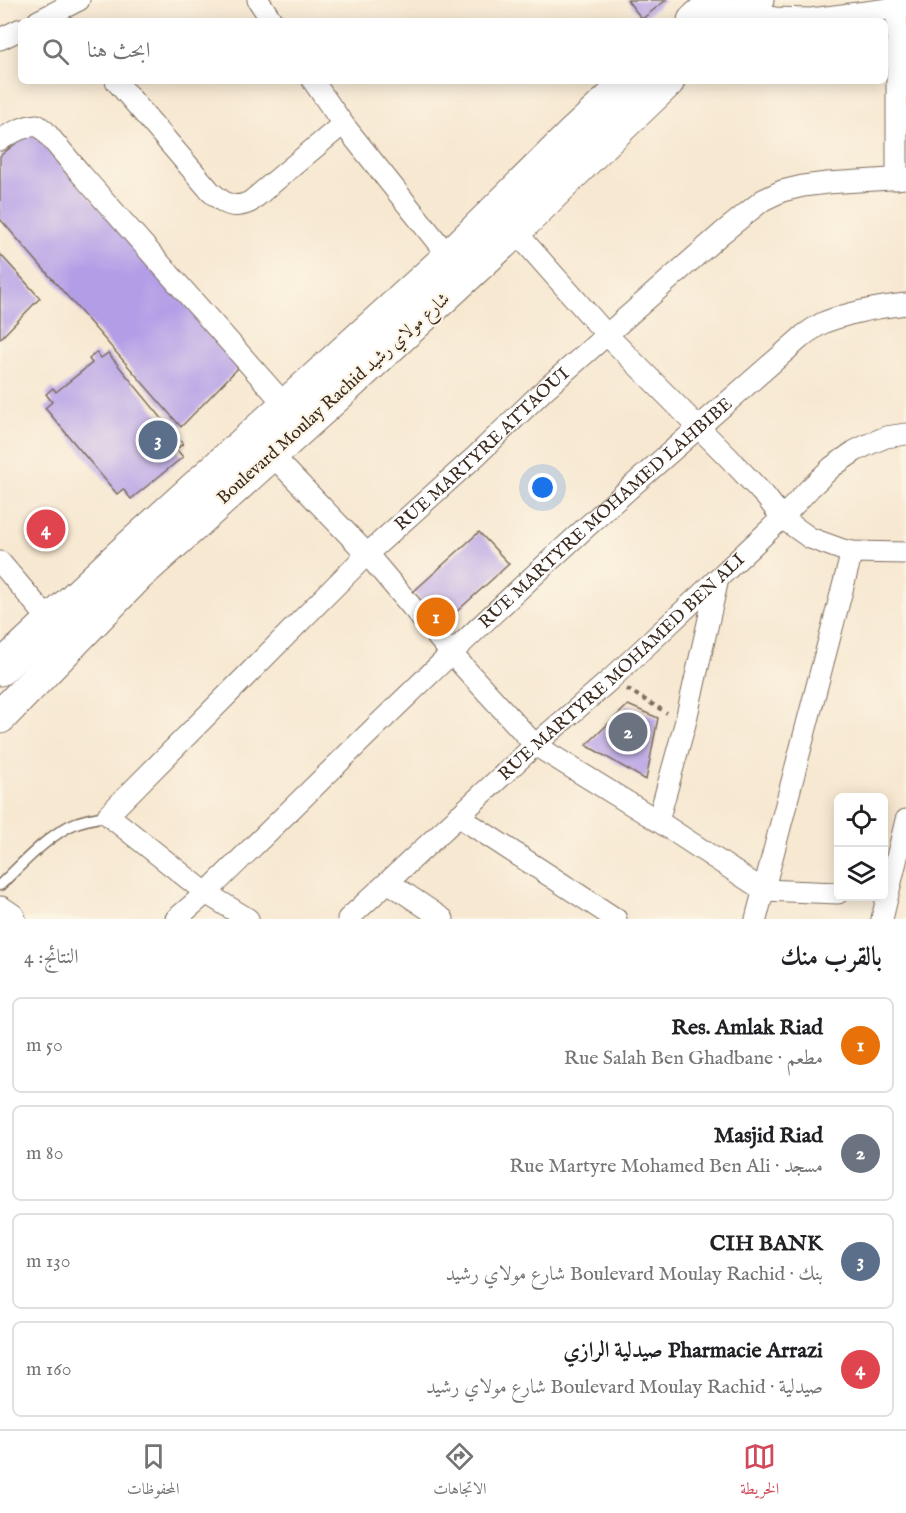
<!DOCTYPE html>
<html lang="ar">
<head>
<meta charset="utf-8">
<style>
  :root { --surface:#fff; --page:#f2f2f2; --text:#202124; --muted:#757577; --line:#e0e0e0; --accent:#d1495b }
  body { margin:0; font-family:"IM FELL English",Amiri,serif; background:var(--page); color:var(--text); direction:rtl }
  .controls { position:absolute; right:18px; bottom:18px; display:grid; overflow:hidden; border-radius:9px; box-shadow:0 3px 15px #0003 }
  .controls button { width:54px; height:54px; display:grid; place-items:center; padding:0; border:0; border-bottom:2px solid var(--line); background:var(--surface); color:var(--text); font:30px sans-serif }
  .you { position:absolute; left:543px; top:488px; width:21px; height:21px; margin:-15px; border:4px solid #fff; border-radius:50%; background:#1a73e8; box-shadow:0 0 0 9px #1a73e833 }
  .badge { display:grid; place-items:center; width:39px; height:39px; border-radius:50%; background:var(--accent); color:#fff; font-size:20px; font-weight:700 }
  .pin { position:absolute; translate:-50% -50%; border:3px solid #fff; box-shadow:0 2px 6px #0006 }
  .list { margin:0; padding:0; list-style:none }
  h2 { display:flex; justify-content:space-between; align-items:center; height:78px; margin:0; padding:0 24px; font-size:26px }
  h2 small { font-size:20px; font-weight:400; color:var(--muted) }
  .list li { display:grid; grid-template-columns:39px 1fr auto; gap:18px; align-items:center; box-sizing:border-box; height:96px; margin:0 12px 12px; padding:0 12px; border:2px solid var(--line); border-radius:9px }
  .list b { display:block; font-size:22px; white-space:nowrap }
  .list p { margin:0; font-size:20px; white-space:nowrap; color:var(--muted) }
  .list em { font-size:20px; font-style:normal; color:var(--muted) }
  .icon { flex:none; width:33px; height:33px; fill:none; stroke:currentColor; stroke-width:2; stroke-linecap:round; stroke-linejoin:round }
  .map { position:relative; flex:none; width:906px; height:919px; overflow:hidden; direction:ltr }
  .search { position:absolute; background:var(--surface); box-shadow:0 3px 15px #0003; left:18px; right:18px; top:18px; height:66px; display:flex; align-items:center; gap:15px; box-sizing:border-box; padding:0 21px; border-radius:9px; color:var(--muted); font-size:22px }
  .sheet { height:510px; background:var(--surface) }
  nav { display:flex; justify-content:space-around; align-items:center; box-sizing:border-box; height:84px; border-top:2px solid var(--line); background:var(--surface); font-size:16px; color:var(--muted) }
  nav a { display:grid; justify-items:center; gap:3px }
  nav .on { color:var(--accent) }
  .map>svg:first-child { display:block }
  .building { fill:#b29de7 }
  .lines { fill:none; stroke-linecap:round; stroke-linejoin:round }
  .service-casing { stroke:#7d6c5d; stroke-width:13 }
  .minor-casing { stroke:#7d6c5d; stroke-width:23 }
  .primary-casing { stroke:#7d6c5d; stroke-width:35 }
  .path { stroke:#7d6c5d; stroke-width:4; stroke-dasharray:4.5 4.5; stroke-linecap:butt }
  .service { stroke:#fff; stroke-width:10 }
  .minor { stroke:#fff; stroke-width:21 }
  .primary { stroke:#fff; stroke-width:33 }
  .labels { text-anchor:middle; stroke-width:4.5; stroke-linejoin:round; paint-order:stroke }
  .street-label { font-size:18px; fill:#3b2a1e; stroke:#fcf5e5 }
</style>
</head>
<body>
<div class="map">
<svg width="906" height="919" viewBox="0 0 906 919">
  <rect width="100%" height="100%" fill="#fcf5e5"/>
  <filter id="ink" filterUnits="userSpaceOnUse"><feTurbulence type="fractalNoise" baseFrequency=".0167" numOctaves="2"/><feDisplacementMap in="SourceGraphic" scale="12" xChannelSelector="R" yChannelSelector="G"/><feConvolveMatrix kernelMatrix="1 2 1 2 8 2 1 2 1" color-interpolation-filters="sRGB"/></filter>
  <filter id="wash" filterUnits="userSpaceOnUse"><feTurbulence type="fractalNoise" baseFrequency=".008" numOctaves="4" result="noise"/><feDisplacementMap in="SourceGraphic" scale="24" xChannelSelector="R" yChannelSelector="G"/><feGaussianBlur stdDeviation="1.35" result="paint"/><feColorMatrix in="noise" values="0 0 0 0 0 0 0 0 0 0 0 0 0 0 0 0 0 1.4 0 .05"/><feComposite in="paint" operator="in"/></filter>
  <g filter="url(#wash)">
    <rect width="100%" height="100%" fill="#f7e8d1"/>
    <g id="blocks">
      <g class="building">
        <polygon points="627,0 666,0 642,19"/>
        <polygon points="31,131 241,365 181,427 0,219 0,156"/>
        <polygon points="0,254 40,298 0,339"/>
        <polygon points="96,352 101,358 108,353 183,444 176,449 183,457 131,499 123,489 117,494 45,408 52,402 46,394 53,388 56,392 92,363 89,359"/>
        <polygon points="479,532 509,564 443,624 413,592"/>
        <polygon points="628,705 658,718 646,780 586,745"/>
      </g>
    </g>
  </g>
  <g filter="url(#ink)">
    <use href="#blocks" fill-opacity="0" stroke="#7d6c5d" stroke-width="1.5"/>
    <g class="lines">
      <g class="service-casing">
        <path id="service" d="M0 885C21 865 49 834 76 823 87 819 97 818 108 815"/>
      </g>
      <g class="minor-casing">
        <g id="minor">
          <polyline points="258,0 272,21"/>
          <polyline points="741,13 775,18 811,19 897,8 906,6"/>
          <polyline points="38,21 79,0"/>
          <polyline points="0,39 21,29"/>
          <path d="M116 81 211 192C225 204 232 210 250 202L343 124"/>
          <polyline points="313,81 343,124 449,257"/>
          <path d="M0 140C12 133 23 126 37 125L44 130 81 174 286 406"/>
          <polyline points="897,179 897,8"/>
          <polyline points="515,231 607,335 728,457 766,497 782,518 810,538 843,550 852,552 906,553"/>
          <polyline points="272,455 367,554 451,653 535,745 658,821 763,890 838,893"/>
          <polyline points="0,562 51,622"/>
          <polyline points="458,816 616,919"/>
          <polyline points="658,821 685,724 718,579"/>
          <polyline points="388,882 443,919"/>
          <path id="s1" d="M176 919 206 893C326 775 446 656 569 543 646 472 726 404 804 335 811 330 818 325 825 322 851 312 879 307 906 304"/>
          <path id="s2" d="M248 919 206 893 108 815 367 554 477 455 543 391 722 233 763 200 782 191 803 186 827 183 906 178"/>
          <path id="s3" d="M348 919 535 745 611 679 782 518 810 488 832 467 855 451 867 445 886 437 906 434"/>
          <polyline points="756,919 852,552"/>
          <polyline points="882,919 906,820"/>
        </g>
      </g>
      <g class="primary-casing">
        <g id="primary">
          <polyline points="694,21 717,0"/>
          <polyline points="733,21 757,0"/>
          <polyline points="0,669 119,557 449,257 575,132 630,81"/>
          <polyline points="0,717 138,575 335,397 515,231 593,153 668,81"/>
          <polyline points="0,913 9,919"/>
        </g>
      </g>
      <polyline class="path" points="627,689 667,713"/>
      <use href="#service" class="service"/>
      <use href="#minor" class="minor"/>
      <use href="#primary" class="primary"/>
    </g>
  </g>
  <g class="labels">
    <g class="street-label">
      <text transform="translate(333 398) rotate(-42)" y="6">Boulevard Moulay Rachid شارع مولاي رشيد</text>
      <text dy="6" stroke="none"><textPath href="#s2" startOffset="698">RUE MARTYRE ATTAOUI</textPath></text>
      <text dy="6" stroke="none"><textPath href="#s1" startOffset="591">RUE MARTYRE MOHAMED LAHBIBE</textPath></text>
      <text dy="6" stroke="none"><textPath href="#s3" startOffset="372">RUE MARTYRE MOHAMED BEN ALI</textPath></text>
    </g>
  </g>
</svg>
<div class="controls">
<button><svg class="icon" aria-label="locate" viewBox="0 0 24 24"><circle cx="12" cy="12" r="6"/><path d="M12 2v4M12 18v4M2 12h4M18 12h4"/></svg></button>
<button><svg class="icon" aria-label="layers" viewBox="0 0 24 24"><path d="M12 4l9 5-9 5-9-5zM3 14l9 5 9-5"/></svg></button>
</div>
<div class="you"></div>
<div class="pin badge" style="left:436px;top:617px;background:#e8710a">1</div>
<div class="pin badge" style="left:628px;top:732px;background:#6b7280">2</div>
<div class="pin badge" style="left:158px;top:440px;background:#5c6f8a">3</div>
<div class="pin badge" style="left:46px;top:529px;background:#e0444e">4</div>
<div class="search"><svg class="icon" aria-label="search" viewBox="0 0 24 24"><circle cx="10" cy="10" r="6"/><path d="M15 15l6 6"/></svg>ابحث هنا</div>
</div>
<section class="sheet">
<h2>بالقرب منك<small>النتائج: 4</small></h2>
<ul class="list">
<li><span class="badge" style="background:#e8710a">1</span><div><b>Res. Amlak Riad</b><p>مطعم · Rue Salah Ben Ghadbane</p></div><em>50 m</em></li>
<li><span class="badge" style="background:#6b7280">2</span><div><b>Masjid Riad</b><p>مسجد · Rue Martyre Mohamed Ben Ali</p></div><em>80 m</em></li>
<li><span class="badge" style="background:#5c6f8a">3</span><div><b>CIH BANK</b><p>بنك · Boulevard Moulay Rachid شارع مولاي رشيد</p></div><em>130 m</em></li>
<li><span class="badge" style="background:#e0444e">4</span><div><b>Pharmacie Arrazi صيدلية الرازي</b><p>صيدلية · Boulevard Moulay Rachid شارع مولاي رشيد</p></div><em>160 m</em></li>
</ul>
</section>
<nav>
<a class="on"><svg class="icon" aria-label="map" viewBox="0 0 24 24"><path d="M3 6l6-2 6 2 6-2v14l-6 2-6-2-6 2zM9 4v14M15 6v14"/></svg>الخريطة</a>
<a><svg class="icon" aria-label="directions" viewBox="0 0 24 24"><path d="M12 3l9 9-9 9-9-9zM9 14v-3h6M13 9l2 2-2 2"/></svg>الاتجاهات</a>
<a><svg class="icon" aria-label="saved" viewBox="0 0 24 24"><path d="M7 4h10v16l-5-4-5 4z"/></svg>المحفوظات</a>
</nav>
</body>
</html>
